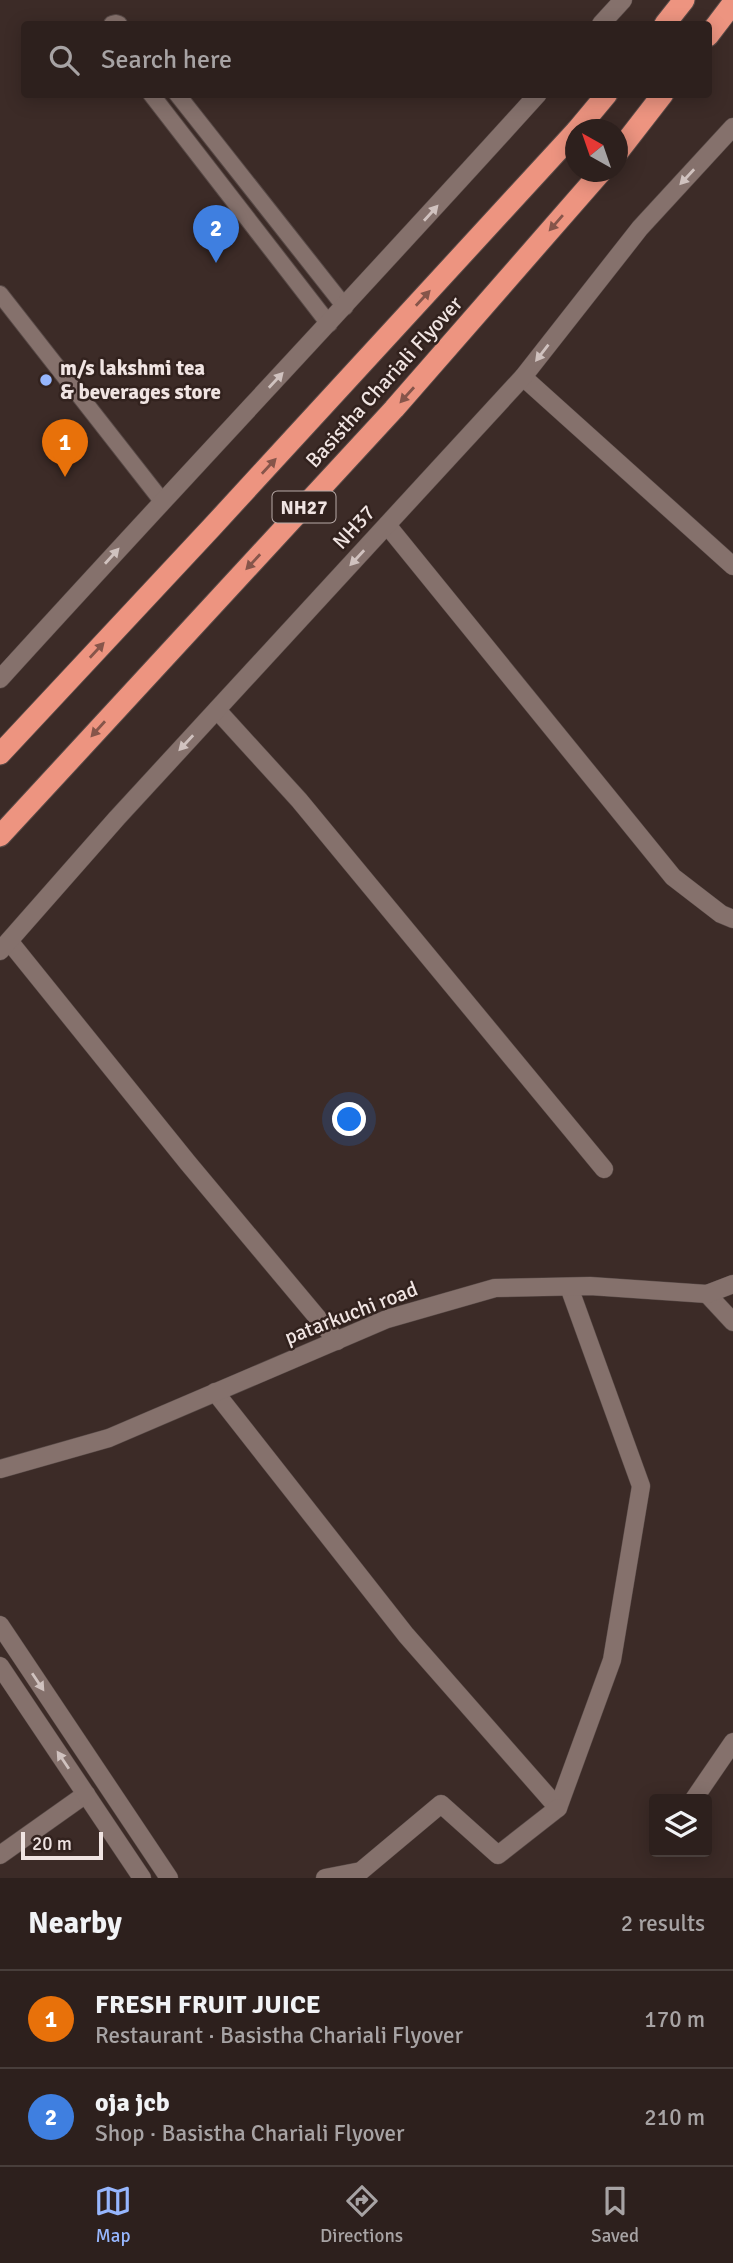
<!DOCTYPE html>
<html lang="en">
<head>
<meta charset="utf-8">
<style>
  :root { --surface:#2d201d; --page:#352826; --text:#f1f3f6; --muted:#a7a3a4; --line:#483e3b; --accent:#96b6fd }
  body { margin:0; font-family:Signika,sans-serif; background:var(--page); color:var(--text) }
  .controls { position:absolute; right:21px; bottom:21px; display:grid; overflow:hidden; border-radius:7px; box-shadow:0 4px 18px #0003 }
  .controls button { width:63px; height:63px; display:grid; place-items:center; padding:0; border:0; border-bottom:2px solid var(--line); background:var(--surface); color:var(--text); font:35px sans-serif }
  .compass { position:absolute; left:565px; top:119px; width:63px; height:63px; border-radius:50%; background:var(--surface); box-shadow:0 4px 18px #0003; rotate:320deg }
  .scale { position:absolute; left:21px; bottom:18px; width:82px; box-sizing:border-box; padding-left:7px; border:4px solid #f0e4e2; border-top:0; font-size:19px; line-height:24px; white-space:nowrap; color:#f0e4e2; -webkit-text-stroke:5px #32221e; paint-order:stroke }
  .you { position:absolute; left:350px; top:1120px; width:24px; height:24px; margin:-18px; border:5px solid #fff; border-radius:50%; background:#1a73e8; box-shadow:0 0 0 10px #1a73e833 }
  .badge { display:grid; place-items:center; width:46px; height:46px; border-radius:50%; background:var(--accent); color:#fff; font-size:23px; font-weight:700 }
  .pin { position:absolute; translate:-50% -58px; filter:drop-shadow(0 2px 4px #0008) }
  .pin::after { content:''; position:absolute; top:37px; width:24px; height:21px; background:inherit; clip-path:polygon(0 0,100% 0,50% 100%) }
  .list { margin:0; padding:0; list-style:none }
  h2 { display:flex; justify-content:space-between; align-items:center; height:91px; margin:0; padding:0 28px; font-size:30px }
  h2 small { font-size:23px; font-weight:400; color:var(--muted) }
  .list li { display:grid; grid-template-columns:46px 1fr auto; gap:21px; align-items:center; box-sizing:border-box; height:98px; padding:0 28px; border-top:2px solid var(--line) }
  .list b { display:block; font-size:26px; white-space:nowrap }
  .list p { margin:0; font-size:23px; white-space:nowrap; color:var(--muted) }
  .list em { font-size:23px; font-style:normal; color:var(--muted) }
  .icon { flex:none; width:38px; height:38px; fill:none; stroke:currentColor; stroke-width:2; stroke-linecap:round; stroke-linejoin:round }
  .map { position:relative; flex:none; width:733px; height:1878px; overflow:hidden }
  .search { position:absolute; background:var(--surface); box-shadow:0 4px 18px #0003; left:21px; right:21px; top:21px; height:77px; display:flex; align-items:center; gap:18px; box-sizing:border-box; padding:0 24px; border-radius:7px; color:var(--muted); font-size:26px }
  .sheet { height:287px; background:var(--surface) }
  nav { display:flex; justify-content:space-around; align-items:center; box-sizing:border-box; height:98px; border-top:2px solid var(--line); background:var(--surface); font-size:19px; color:var(--muted) }
  nav a { display:grid; justify-items:center; gap:4px }
  nav .on { color:var(--accent) }
  .map>svg:first-child { display:block }
  .lines { fill:none; stroke-linecap:round; stroke-linejoin:round }
  .lane-casing { stroke:#584a47; stroke-width:18 }
  .street-casing { stroke:#584a47; stroke-width:19 }
  .secondary-casing { stroke:#584a47; stroke-width:19 }
  .highway-casing { stroke:#584a47; stroke-width:23 }
  .lane { stroke:#85716c; stroke-width:16 }
  .street { stroke:#85716c; stroke-width:18 }
  .secondary { stroke:#85716c; stroke-width:18 }
  .highway { stroke:#ed9480; stroke-width:21 }
  .oneway { fill:#d0c2bf }
  .oneway2 { fill:#86554a }
  .poi-dot { fill:#96b6fd; stroke:#32221e; stroke-width:2.5 }
  .labels { text-anchor:middle; stroke-width:5; stroke-linejoin:round; paint-order:stroke }
  .shield { fill:#32221e; stroke:#b7aaa7; stroke-width:2 }
  .shield-label { font-size:19px; font-weight:bold; fill:#f0e4e2 }
  .poi-label { font-size:21px; font-weight:bold; fill:#f0e4e2; stroke:#32221e; text-anchor:start }
  .street-label { font-size:21px; fill:#f0e4e2; stroke:#32221e }
</style>
</head>
<body>
<div class="map">
<svg width="733" height="1878" viewBox="0 0 733 1878">
  <rect width="100%" height="100%" fill="#3c2b27"/>
  <g class="lines">
    <g class="lane-casing">
      <g id="lane">
        <polyline points="112,24 116,23 119,24"/>
        <polyline points="151,94 329,324"/>
        <polyline points="177,94 345,307"/>
        <polyline points="0,294 162,501"/>
      </g>
    </g>
    <g class="street-casing">
      <g id="street">
        <polyline points="523,377 733,566"/>
        <polyline points="387,525 673,877 721,914 733,919"/>
        <polyline points="217,710 299,800 604,1169"/>
        <polyline points="9,941 188,1163 337,1341"/>
        <polyline points="215,1392 406,1635 558,1808 612,1660 641,1486 569,1287"/>
        <polyline points="694,1799 733,1742"/>
        <polyline points="0,1855 86,1794"/>
        <polyline points="325,1878 361,1871 441,1804 498,1855 558,1808"/>
      </g>
    </g>
    <g class="secondary-casing">
      <g id="secondary">
        <polyline points="601,24 623,0"/>
        <path d="M0 679C178 483 360 291 538 94"/>
        <polyline points="0,951 117,818 523,377 640,228 733,127"/>
        <polyline points="707,1294 733,1322"/>
        <polyline points="0,1469 109,1438 387,1319 495,1288 590,1286 707,1294 733,1284"/>
        <polyline points="0,1625 169,1878"/>
        <polyline points="0,1666 142,1878"/>
      </g>
    </g>
    <g class="highway-casing">
      <g id="highway">
        <polyline points="665,24 684,0"/>
        <polyline points="708,36 733,3"/>
        <polyline points="577,130 607,94"/>
        <polyline points="618,152 663,94"/>
        <polyline points="0,754 212,527 576,131"/>
        <polyline points="0,836 394,409 601,172"/>
      </g>
    </g>
    <use href="#lane" class="lane"/>
    <use href="#street" class="street"/>
    <use href="#secondary" class="secondary"/>
    <use href="#highway" class="highway"/>
  </g>
  <defs><path id="oneway-solid" d="M-6-.8H1V-3.2L6.5 0L1 3.2V.8H-6Z" transform="scale(1.75)"/></defs>
  <g class="oneway">
    <use href="#oneway-solid" transform="translate(687 177) rotate(133)"/>
    <use href="#oneway-solid" transform="translate(431 213) rotate(-48)"/>
    <use href="#oneway-solid" transform="translate(542 353) rotate(128)"/>
    <use href="#oneway-solid" transform="translate(276 380) rotate(-47)"/>
    <use href="#oneway-solid" transform="translate(112 556) rotate(-48)"/>
    <use href="#oneway-solid" transform="translate(357 558) rotate(133)"/>
    <use href="#oneway-solid" transform="translate(186 743) rotate(133)"/>
    <use href="#oneway-solid" transform="translate(38 1682) rotate(56)"/>
    <use href="#oneway-solid" transform="translate(63 1760) rotate(-124)"/>
  </g>
  <g class="oneway2">
    <use href="#oneway-solid" transform="translate(556 223) rotate(131)"/>
    <use href="#oneway-solid" transform="translate(423 298) rotate(-47)"/>
    <use href="#oneway-solid" transform="translate(407 395) rotate(132)"/>
    <use href="#oneway-solid" transform="translate(269 466) rotate(-47)"/>
    <use href="#oneway-solid" transform="translate(253 562) rotate(133)"/>
    <use href="#oneway-solid" transform="translate(97 650) rotate(-47)"/>
    <use href="#oneway-solid" transform="translate(98 729) rotate(132)"/>
  </g>
  <circle class="poi-dot" cx="46" cy="380" r="7"/>
  <g class="labels">
    <rect class="shield" x="272.5" y="491.5" width="63" height="31" rx="5"/>
    <g class="shield-label">
      <text x="304" y="514">NH27</text>
    </g>
    <g class="poi-label">
      <text x="60" y="375">m/s lakshmi tea<tspan x="60" dy="24">&amp; beverages store</tspan></text>
    </g>
    <g class="street-label">
      <text transform="translate(384 382) rotate(-48)" y="7">Basistha Chariali Flyover</text>
      <text transform="translate(354 527) rotate(-47)" y="7">NH37</text>
      <text transform="translate(351 1313) rotate(-21)" y="7">patarkuchi road</text>
    </g>
  </g>
</svg>
<div class="controls">
<button><svg class="icon" aria-label="layers" viewBox="0 0 24 24"><path d="M12 4l9 5-9 5-9-5zM3 14l9 5 9-5"/></svg></button>
</div>
<svg class="compass" viewBox="-18 -18 36 36"><path d="M0-13l5 13h-10z" fill="#e53935"/><path d="M0 13l5-13h-10z" fill="#a7a3a4"/></svg>
<div class="scale">20 m</div>
<div class="you"></div>
<div class="pin badge" style="left:65px;top:477px;background:#e8710a">1</div>
<div class="pin badge" style="left:216px;top:263px;background:#3f7fe0">2</div>
<div class="search"><svg class="icon" aria-label="search" viewBox="0 0 24 24"><circle cx="10" cy="10" r="6"/><path d="M15 15l6 6"/></svg>Search here</div>
</div>
<section class="sheet">
<h2>Nearby<small>2 results</small></h2>
<ul class="list">
<li><span class="badge" style="background:#e8710a">1</span><div><b>FRESH FRUIT JUICE</b><p>Restaurant · Basistha Chariali Flyover</p></div><em>170 m</em></li>
<li><span class="badge" style="background:#3f7fe0">2</span><div><b>oja jcb</b><p>Shop · Basistha Chariali Flyover</p></div><em>210 m</em></li>
</ul>
</section>
<nav>
<a class="on"><svg class="icon" aria-label="map" viewBox="0 0 24 24"><path d="M3 6l6-2 6 2 6-2v14l-6 2-6-2-6 2zM9 4v14M15 6v14"/></svg>Map</a>
<a><svg class="icon" aria-label="directions" viewBox="0 0 24 24"><path d="M12 3l9 9-9 9-9-9zM9 14v-3h6M13 9l2 2-2 2"/></svg>Directions</a>
<a><svg class="icon" aria-label="saved" viewBox="0 0 24 24"><path d="M7 4h10v16l-5-4-5 4z"/></svg>Saved</a>
</nav>
</body>
</html>
